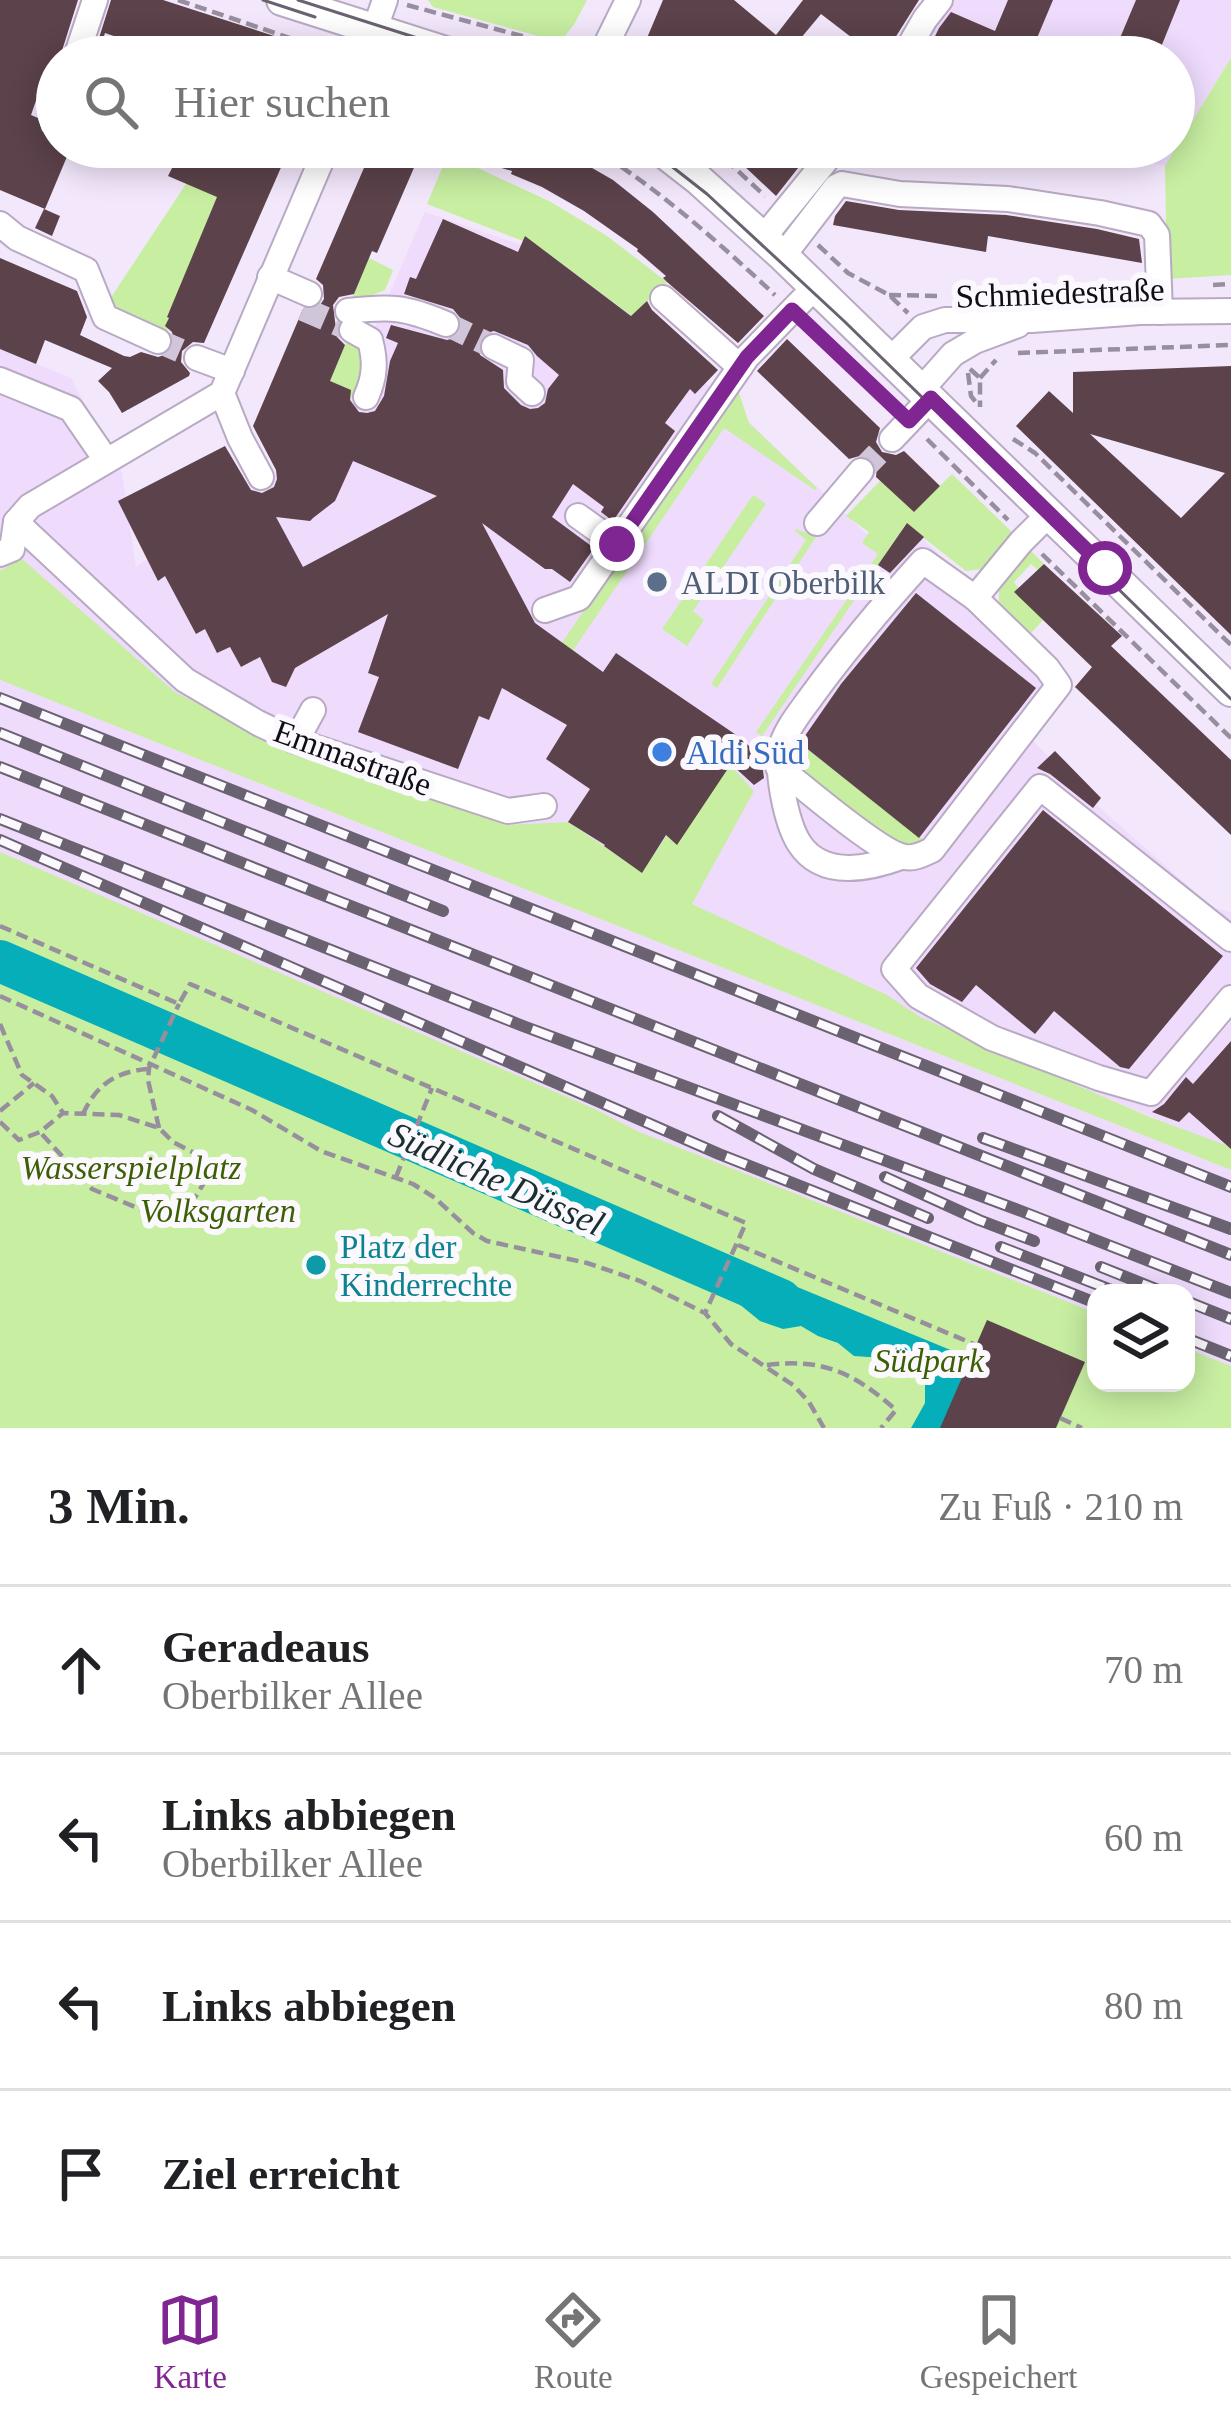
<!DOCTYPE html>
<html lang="de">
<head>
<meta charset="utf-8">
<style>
  :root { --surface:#fff; --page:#f2f2f2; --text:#202124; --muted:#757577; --line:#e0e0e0; --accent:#802693 }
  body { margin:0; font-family:Georgia,serif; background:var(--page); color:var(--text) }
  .controls { position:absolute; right:36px; bottom:36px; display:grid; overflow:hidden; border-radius:24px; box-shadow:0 6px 30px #0003 }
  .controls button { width:108px; height:108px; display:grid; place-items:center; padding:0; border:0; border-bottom:3px solid var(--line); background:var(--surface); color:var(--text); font:60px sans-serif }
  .stop { position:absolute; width:36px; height:36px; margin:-27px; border:9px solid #802693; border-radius:50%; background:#fff }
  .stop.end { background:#802693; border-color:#fff; box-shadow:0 3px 12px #0008 }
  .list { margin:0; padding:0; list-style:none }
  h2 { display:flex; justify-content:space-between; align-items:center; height:156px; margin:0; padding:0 48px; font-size:51px }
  h2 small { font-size:39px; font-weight:400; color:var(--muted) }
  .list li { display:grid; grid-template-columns:78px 1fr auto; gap:36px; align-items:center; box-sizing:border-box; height:168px; padding:0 48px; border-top:3px solid var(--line) }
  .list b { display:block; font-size:45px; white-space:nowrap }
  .list p { margin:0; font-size:39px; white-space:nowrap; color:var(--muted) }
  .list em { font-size:39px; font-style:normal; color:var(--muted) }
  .icon { flex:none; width:66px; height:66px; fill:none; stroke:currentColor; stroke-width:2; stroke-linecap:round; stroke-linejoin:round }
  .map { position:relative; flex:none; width:1231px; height:1428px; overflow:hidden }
  .search { position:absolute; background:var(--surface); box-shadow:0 6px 30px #0003; left:36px; right:36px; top:36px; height:132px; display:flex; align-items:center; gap:30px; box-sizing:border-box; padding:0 42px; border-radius:66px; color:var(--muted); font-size:45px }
  .sheet { height:828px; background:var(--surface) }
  nav { display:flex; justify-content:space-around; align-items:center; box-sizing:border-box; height:168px; border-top:3px solid var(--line); background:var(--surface); font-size:33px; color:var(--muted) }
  nav a { display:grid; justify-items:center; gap:6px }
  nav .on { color:var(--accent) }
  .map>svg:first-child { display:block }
  .built { fill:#efdcfd }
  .green { fill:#c7eea1 }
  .water { fill:#05aeb9 }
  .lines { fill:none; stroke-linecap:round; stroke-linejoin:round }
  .river { stroke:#05aeb9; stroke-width:42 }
  .building { fill:#5c424a; fill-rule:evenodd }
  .minor-tunnel { stroke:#d1c6d9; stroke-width:24; stroke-dasharray:24 12; stroke-linecap:butt }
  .minor-casing { stroke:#b8aac3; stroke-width:28 }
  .major-casing { stroke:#b8aac3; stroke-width:34 }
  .path { stroke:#978e9e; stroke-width:4.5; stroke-dasharray:12 6; stroke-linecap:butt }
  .minor { stroke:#fff; stroke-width:24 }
  .major { stroke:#fff; stroke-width:30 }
  .tram { stroke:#6a6270; stroke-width:3 }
  .rail-casing { stroke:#6a6270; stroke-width:12 }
  .rail { stroke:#fbf8fe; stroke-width:8; stroke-dasharray:22; stroke-linecap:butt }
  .route { stroke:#802693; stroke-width:15 }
  .service-dot { fill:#5c6f8a; stroke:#fbf8fe; stroke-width:4.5 }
  .shop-dot { fill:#3f7fe0; stroke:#fbf8fe; stroke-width:4.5 }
  .culture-dot { fill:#0f9aa8; stroke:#fbf8fe; stroke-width:4.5 }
  .labels { text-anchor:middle; stroke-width:12; stroke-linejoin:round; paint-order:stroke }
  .street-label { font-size:33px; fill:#110c15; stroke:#fbf8fe }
  .service-label { font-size:33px; fill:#4e5e75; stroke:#fbf8fe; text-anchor:start }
  .shop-label { font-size:33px; fill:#366cbe; stroke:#fbf8fe; text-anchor:start }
  .park-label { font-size:33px; font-style:italic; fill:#3d5f04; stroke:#fbf8fe }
  .culture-label { font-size:33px; fill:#0d838f; stroke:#fbf8fe; text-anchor:start }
  .water-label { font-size:36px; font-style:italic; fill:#182e30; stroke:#fbf8fe }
</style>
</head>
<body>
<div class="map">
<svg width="1231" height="1428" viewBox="0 0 1231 1428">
  <rect width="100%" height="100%" fill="#f3e7fc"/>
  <g class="built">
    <polygon points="926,0 1231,0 1231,58 1165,166 1078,147 1174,147 1174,57 883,57"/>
    <polygon points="425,212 544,253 726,400 886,553 908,525 1071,679 1031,739 1100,808 1213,908 1231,912 1231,1150 688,923 0,662 0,349 71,378 122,473 136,567 324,443"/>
    <polygon points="0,680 1231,1170 1231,1396 1186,1383 1186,1293 1096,1293 1096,1354 988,1312 0,882"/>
  </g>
  <g class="green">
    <polygon points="428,0 587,0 575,23 560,42 433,7"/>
    <polygon points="1231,58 1231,275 1167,279 1165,166"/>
    <polygon points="448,154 551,202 607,236 667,282 632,316 526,237 523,241 427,204"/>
    <polygon points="192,170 229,186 216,200 208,219 213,222 167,316 172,319 165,335 128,319 108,302 186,184"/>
    <polygon points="369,258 393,270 385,290 349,304"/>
    <polygon points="1143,294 1147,295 1145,302 978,308 977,300"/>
    <polygon points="349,336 369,357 321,464 306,437"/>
    <polygon points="737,387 749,423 817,488 815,490 724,428 572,652 561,644"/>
    <polygon points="952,474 1014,534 983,569 966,571 906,524 762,736 756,732 878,554 862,543 869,532 846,516 880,481 914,511"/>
    <polygon points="753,495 766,504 693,611 704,620 687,646 662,629"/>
    <polygon points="796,529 816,537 717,688 711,684 806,540 795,531"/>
    <polygon points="1028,548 1044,564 1038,570 1031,564 1014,582 1043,620 1031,633 999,604 999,587"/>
    <polygon points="22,559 175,692 290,751 506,825 568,822 642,872 721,755 754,791 692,904 887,995 920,1017 1150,1117 1231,1147 1231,1170 0,680 0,571"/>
    <polygon points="798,742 926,842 921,849 894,846 791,764"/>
    <polygon points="0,852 595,1109 637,1131 1096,1313 1096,1383 1186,1383 1186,1348 1231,1366 1231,1428 0,1428"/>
  </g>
  <polygon class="water" points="734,1261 970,1358 942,1428 911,1428 925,1403 925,1376 918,1369 897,1359 854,1356 838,1343 818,1336 801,1326 783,1329 760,1321 722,1290"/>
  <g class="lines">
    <polyline class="river" points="0,961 781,1300"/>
  </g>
  <g class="building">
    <polygon points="0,0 78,0 60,57 57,57 57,76 46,72 31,115 38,118 42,131 49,135 57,136 57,147 71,147 45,209 0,190"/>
    <polygon points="111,0 163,0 324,52 323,57 190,57 162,47 158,57 140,57 143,46 105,33 97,57 93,57"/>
    <polygon points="663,0 734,0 776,35 803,0 919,0 883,57 877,57 821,14 785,57 639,57"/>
    <polygon points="1008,0 1053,0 1029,57 925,57 939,28 951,12 995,31"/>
    <polygon points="1136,0 1180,0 1157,57 1112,57"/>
    <polygon points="135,147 290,147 204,343 193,342 182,351 181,362 190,373 189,376 122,413 109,392 98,381 112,368 45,340 36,364 0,349 0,258 77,291 87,317 80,335 124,356 130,357 141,352 158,357 168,354 174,341 172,332 165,326 169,318 167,317 217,197 168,176 174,164 134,151"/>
    <path d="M373 147H423L377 253 372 251 354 294 339 297 333 305 337 337 345 345 330 381 351 390 350 400 359 412 367 413 375 411 384 396 390 361 398 343 386 338 391 325 447 340 455 338 461 331 462 320 453 309 404 294 410 277 416 279 443 219 518 252 525 236 631 316 647 301 652 310 718 370 695 394 690 389 665 423 675 431 613 521 601 512 604 507 573 484 552 517 594 548 570 582 552 569H545L482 523 535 623 603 672 616 653 745 741 762 763 764 778 754 785 731 764 677 845 666 835 642 873 604 846 605 845 568 822 590 789 546 759 567 725 502 688 489 720 479 716 458 769 358 732 379 677 368 673 388 614 295 668 286 687 272 682 260 657 241 667 230 647 217 653 205 629 196 634 165 576 158 581 118 501 225 446 251 490 262 493 274 487 277 479 276 470 253 426 303 309 318 308 324 299 323 285 316 279ZM494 331 528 345 537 356 559 375 548 389 545 403 538 408 530 409 521 405 504 388 503 370 480 355 478 347 480 339 486 333ZM353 461 437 496 303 567 276 517 310 521 313 518 335 501Z"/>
    <polygon points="449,147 552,147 566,153 613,180 653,212 764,316 738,343 667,282 663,278 666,276 637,251 638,249 584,211 542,187 511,174 512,171 448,152"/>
    <polygon points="724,147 795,147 806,158 776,196"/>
    <polygon points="846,201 899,210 1006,215 1097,229 1139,239 1142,263 988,236 986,252 833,225 835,216"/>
    <polygon points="44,209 60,216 52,236 35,228"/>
    <polygon points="787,339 880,428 876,442 882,452 896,455 904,451 940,486 914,512 876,477 877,467 872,459 863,455 849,459 757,371"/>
    <path d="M1231 366V635L1016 426 1049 391 1073 413V372ZM1090 434 1225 473 1181 518Z"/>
    <polygon points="907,523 924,537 890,573 878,565"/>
    <polygon points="1044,564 1122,636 1111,646 1231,760 1231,835 1075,687 1092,667 1014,592"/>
    <polygon points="916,593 1036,688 919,838 800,743 841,684"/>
    <polygon points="1055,751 1101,798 1093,808 1050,774 1037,768"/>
    <polygon points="1043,810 1223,956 1129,1069 1120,1067 1054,1011 1035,1034 976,985 962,1002 930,984 916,968"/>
    <polygon points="1231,1041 1231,1149 1189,1112 1179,1122 1152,1112 1164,1104 1186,1077 1193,1084"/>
    <polygon points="987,1320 1085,1362 1056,1428 940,1428"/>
  </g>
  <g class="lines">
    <g class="minor-tunnel">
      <polyline points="303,309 352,330"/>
      <polyline points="446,324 494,347"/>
      <polyline points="158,341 197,358"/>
      <polyline points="861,471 892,439"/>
    </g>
    <g class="minor-casing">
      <g id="minor">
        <polyline points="76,57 95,0"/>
        <polyline points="365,57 385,0"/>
        <polyline points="600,57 628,0"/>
        <polyline points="903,57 925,19 940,0"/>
        <polyline points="54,120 57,113"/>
        <polyline points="0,224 17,238 86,270 105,317 158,341"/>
        <polyline points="763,238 837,147"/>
        <polyline points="783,256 836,187 842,184 900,194 1008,199 1100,213 1149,224 1157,235 1160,312"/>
        <polyline points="270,277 309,294"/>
        <polyline points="663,298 740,367"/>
        <path d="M348 311C392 306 405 307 446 324"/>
        <path d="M352 330 370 340C376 362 375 377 366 397"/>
        <polyline points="494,347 521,360 519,381 532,393"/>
        <polyline points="197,358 232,371"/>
        <polyline points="891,359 923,327 945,320 1032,320 1140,312 1231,311"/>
        <polyline points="0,380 71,409 106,460"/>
        <polyline points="922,389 953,354 975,341 1018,325"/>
        <polyline points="222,393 240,438 261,477"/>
        <polyline points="892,439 931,398"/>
        <polyline points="578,516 617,544"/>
        <polyline points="16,522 185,680 258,723 296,741 508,811 544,806"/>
        <polyline points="817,523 861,471"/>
        <polyline points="0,554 12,549 16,522 30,506 222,393 327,147"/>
        <polyline points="545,610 579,598 747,357 815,287"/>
        <polyline points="296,741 313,710"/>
        <path d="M778 767C802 785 880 854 905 857 915 859 923 854 932 850L1059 685 1047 668 975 598"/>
        <path d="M901 857C868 869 822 879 799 843 786 822 775 768 782 744 787 728 801 711 811 697 846 649 883 605 923 561L975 598 1021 542 1049 514"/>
        <polyline points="1231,939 1040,787 894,969 918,996 992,1038 1099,1078 1151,1093 1231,998"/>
      </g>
    </g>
    <g class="major-casing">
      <g id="major">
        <polyline points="282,0 461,57"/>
        <polyline points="657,147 698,179 783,256 1231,691"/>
      </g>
    </g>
    <g class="path">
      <polyline points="178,0 325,50 333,57"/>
      <polyline points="407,5 581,52"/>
      <path d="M591 147C659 189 717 241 775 295"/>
      <polyline points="712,147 765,196"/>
      <polyline points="818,245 848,273 889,295 908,313"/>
      <polyline points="1213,285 1231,284"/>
      <polyline points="1003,294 1058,292"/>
      <polyline points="889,295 938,296"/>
      <polyline points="810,327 893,406"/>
      <polyline points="1018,353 1231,345"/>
      <polyline points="970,369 980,378 980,407"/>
      <polyline points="968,373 971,396 979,406"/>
      <polyline points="980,378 996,360"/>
      <polyline points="927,439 1008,520"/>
      <polyline points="1013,439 1035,453 1231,645"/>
      <polyline points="1042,554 1231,738"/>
      <polyline points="0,926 179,1004 190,984 746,1223 705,1313"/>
      <polyline points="0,996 252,1110 321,1151 413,1184 435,1198 473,1233 487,1241 587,1263 640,1281 705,1313 731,1344 793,1385 809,1402 824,1428"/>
      <polyline points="0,1024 22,1075 52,1096 63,1113"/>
      <polyline points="0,1111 34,1083"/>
      <path d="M83 1114C96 1085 115 1072 147 1069"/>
      <polyline points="0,1122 19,1140 40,1132 63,1113 119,1115 159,1128 173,1142 204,1158 205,1181 196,1196 172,1215 157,1216 92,1189 40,1132"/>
      <polyline points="159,1128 148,1080 149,1068 179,1004"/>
      <polyline points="396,1177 432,1088"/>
      <polyline points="738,1245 976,1345"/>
      <path d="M767 1365C824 1358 854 1373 896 1410L881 1428"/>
      <polyline points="1060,1418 1082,1428"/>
    </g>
    <use href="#minor" class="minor"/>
    <use href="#major" class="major"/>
    <g class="tram">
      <polyline points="263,0 315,17"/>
      <polyline points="298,0 477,57"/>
      <polyline points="647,147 707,194 844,321 1231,699"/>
    </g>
    <g class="rail-casing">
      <g id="rail">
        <polyline points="0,698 1231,1187"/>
        <polyline points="0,733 443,911"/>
        <polyline points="0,767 1231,1255"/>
        <polyline points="0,819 523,1026 1021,1211 1231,1293"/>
        <polyline points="0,840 719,1154 1096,1303"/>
        <polyline points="718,1116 814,1169 928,1218"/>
        <polyline points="983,1138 1231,1229"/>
        <polyline points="885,1177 979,1220 1034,1241"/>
        <polyline points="1001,1247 1119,1293"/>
        <polyline points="1101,1267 1166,1293"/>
        <polyline points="1186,1301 1231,1319"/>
        <polyline points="1186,1338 1231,1356"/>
      </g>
    </g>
    <use href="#rail" class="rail"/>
  </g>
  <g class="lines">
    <polyline class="route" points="617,544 747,357 792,310 909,421 931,398 1105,568"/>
  </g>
  <circle class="service-dot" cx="657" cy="582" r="12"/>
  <circle class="shop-dot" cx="662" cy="752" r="12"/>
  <circle class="culture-dot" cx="316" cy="1265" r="12"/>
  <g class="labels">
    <g class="street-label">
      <text transform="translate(1060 292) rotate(-2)" y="12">Schmiedestraße</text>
      <text transform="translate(353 757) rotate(20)" y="12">Emmastraße</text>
    </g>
    <g class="service-label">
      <text x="681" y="594">ALDI Oberbilk</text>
    </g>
    <g class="shop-label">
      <text x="686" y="764">Aldi Süd</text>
    </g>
    <g class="park-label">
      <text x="131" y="1179">Wasserspielplatz</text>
      <text x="218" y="1222">Volksgarten</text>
      <text x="929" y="1372">Südpark</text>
    </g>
    <g class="culture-label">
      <text x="340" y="1258">Platz der<tspan x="340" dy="38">Kinderrechte</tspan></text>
    </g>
    <g class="water-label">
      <text transform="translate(497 1178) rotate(24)" y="13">Südliche Düssel</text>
    </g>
  </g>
</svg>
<div class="controls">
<button><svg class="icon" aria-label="layers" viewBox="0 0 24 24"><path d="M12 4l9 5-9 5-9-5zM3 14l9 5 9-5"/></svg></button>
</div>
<div class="stop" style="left:1105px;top:568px"></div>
<div class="stop end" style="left:617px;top:544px"></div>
<div class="search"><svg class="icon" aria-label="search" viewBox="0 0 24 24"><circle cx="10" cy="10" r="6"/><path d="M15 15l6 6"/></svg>Hier suchen</div>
</div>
<section class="sheet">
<h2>3 Min.<small>Zu Fuß · 210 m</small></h2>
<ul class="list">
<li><svg class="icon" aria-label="ahead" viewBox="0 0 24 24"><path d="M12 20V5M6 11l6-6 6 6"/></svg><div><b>Geradeaus</b><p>Oberbilker Allee</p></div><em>70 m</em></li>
<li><svg class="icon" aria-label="left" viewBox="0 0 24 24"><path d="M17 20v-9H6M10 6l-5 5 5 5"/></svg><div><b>Links abbiegen</b><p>Oberbilker Allee</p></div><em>60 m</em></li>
<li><svg class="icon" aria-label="left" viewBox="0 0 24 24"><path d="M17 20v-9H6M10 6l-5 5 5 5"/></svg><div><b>Links abbiegen</b></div><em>80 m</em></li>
<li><svg class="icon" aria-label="arrive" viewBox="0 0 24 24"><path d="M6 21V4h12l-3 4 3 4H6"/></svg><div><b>Ziel erreicht</b></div></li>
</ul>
</section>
<nav>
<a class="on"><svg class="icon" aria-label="map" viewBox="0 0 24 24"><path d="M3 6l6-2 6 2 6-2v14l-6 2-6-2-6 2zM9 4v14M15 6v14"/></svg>Karte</a>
<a><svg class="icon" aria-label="directions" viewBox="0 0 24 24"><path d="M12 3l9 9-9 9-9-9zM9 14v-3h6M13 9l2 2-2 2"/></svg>Route</a>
<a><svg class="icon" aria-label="saved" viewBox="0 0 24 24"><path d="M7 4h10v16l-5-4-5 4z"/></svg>Gespeichert</a>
</nav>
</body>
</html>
